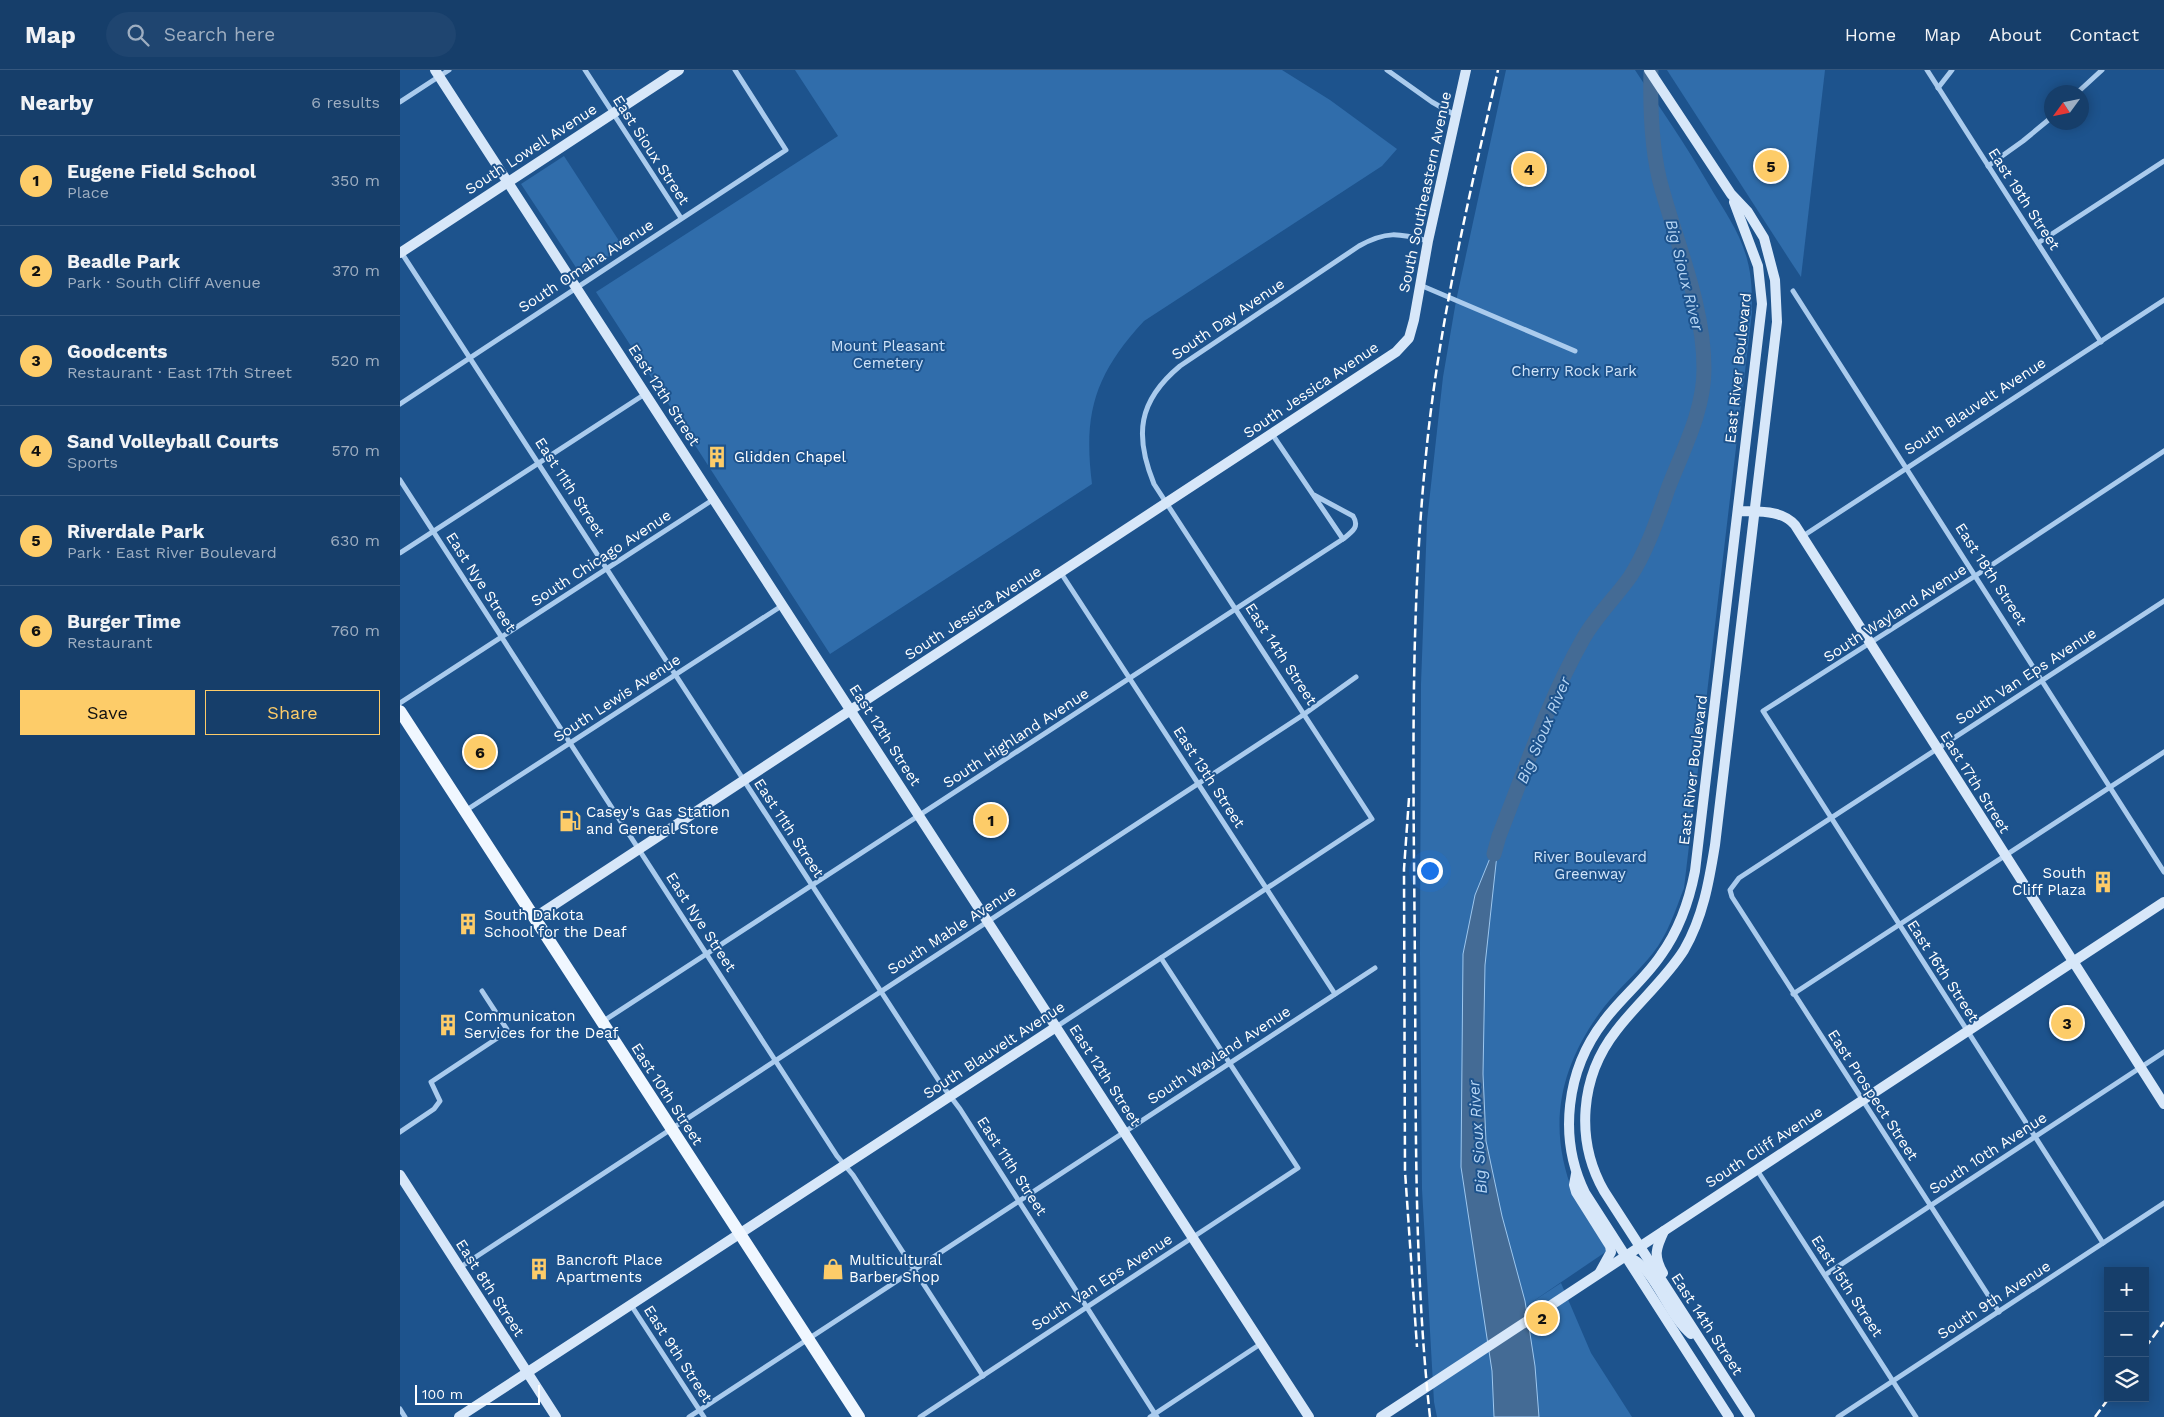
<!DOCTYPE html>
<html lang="en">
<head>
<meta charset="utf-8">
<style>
  :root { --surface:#163e6a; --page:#1f4570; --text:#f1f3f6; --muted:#9eaec1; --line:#35577e; --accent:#fdcc69 }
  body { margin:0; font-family:"Work Sans",sans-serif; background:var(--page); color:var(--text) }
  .controls { position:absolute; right:15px; bottom:15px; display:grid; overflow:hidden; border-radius:0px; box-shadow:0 2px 12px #0003 }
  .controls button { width:45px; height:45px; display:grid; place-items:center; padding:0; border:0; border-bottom:1px solid var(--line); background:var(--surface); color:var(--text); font:25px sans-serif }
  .compass { position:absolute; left:1644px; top:15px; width:45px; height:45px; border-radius:50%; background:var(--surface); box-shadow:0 2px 12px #0003; rotate:237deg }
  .scale { position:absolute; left:15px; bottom:12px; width:125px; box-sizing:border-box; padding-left:5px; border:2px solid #fff; border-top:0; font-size:14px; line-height:18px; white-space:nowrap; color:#fff; -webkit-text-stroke:4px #1d538d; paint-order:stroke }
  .you { position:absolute; left:1029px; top:800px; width:18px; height:18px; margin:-12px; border:4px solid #fff; border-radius:50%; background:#1a73e8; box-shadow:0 0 0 8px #1a73e833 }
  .badge { display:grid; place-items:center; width:32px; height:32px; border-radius:50%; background:var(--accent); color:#111; font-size:16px; font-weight:700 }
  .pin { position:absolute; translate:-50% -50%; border:2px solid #fff; box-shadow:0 1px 5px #0006 }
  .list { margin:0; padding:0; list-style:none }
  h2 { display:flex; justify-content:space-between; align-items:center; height:65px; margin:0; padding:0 20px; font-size:21px }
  h2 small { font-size:16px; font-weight:400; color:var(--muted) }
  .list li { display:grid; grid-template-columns:32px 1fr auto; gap:15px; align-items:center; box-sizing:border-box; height:90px; padding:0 20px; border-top:1px solid var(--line) }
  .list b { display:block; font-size:19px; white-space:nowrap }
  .list p { margin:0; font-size:16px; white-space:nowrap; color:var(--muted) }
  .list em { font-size:16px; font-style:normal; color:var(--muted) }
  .actions { display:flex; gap:10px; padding:15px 20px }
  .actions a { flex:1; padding:11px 0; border:1px solid var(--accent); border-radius:0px; text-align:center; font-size:18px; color:var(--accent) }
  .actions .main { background:var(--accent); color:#111 }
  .icon { flex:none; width:28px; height:28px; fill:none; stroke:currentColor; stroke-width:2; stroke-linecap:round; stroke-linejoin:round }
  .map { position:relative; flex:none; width:1764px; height:1347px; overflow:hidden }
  header { display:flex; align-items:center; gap:30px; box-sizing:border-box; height:70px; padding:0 25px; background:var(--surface); border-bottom:1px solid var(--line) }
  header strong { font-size:24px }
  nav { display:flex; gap:28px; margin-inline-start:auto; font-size:18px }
  .search { width:350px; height:45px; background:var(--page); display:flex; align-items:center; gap:12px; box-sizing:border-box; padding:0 18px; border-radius:28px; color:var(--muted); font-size:19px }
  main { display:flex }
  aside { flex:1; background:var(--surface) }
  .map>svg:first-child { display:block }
  .green { fill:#306dab; fill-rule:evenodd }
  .water { fill:#446b95; stroke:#9dc7ef }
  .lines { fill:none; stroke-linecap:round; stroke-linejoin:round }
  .river { stroke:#446b95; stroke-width:15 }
  .street { stroke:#aacbed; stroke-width:5 }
  .secondary { stroke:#d7e7f9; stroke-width:10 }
  .primary { stroke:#f0f7ff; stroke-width:12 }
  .rail { stroke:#fff; stroke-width:2.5; stroke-dasharray:9 4; stroke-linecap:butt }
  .labels { text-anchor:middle; stroke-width:4; stroke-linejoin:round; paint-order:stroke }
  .street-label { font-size:15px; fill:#fff; stroke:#1d538d }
  .park-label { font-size:15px; fill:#d0e4f9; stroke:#1d538d }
  .poi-label { font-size:15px; fill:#fff; stroke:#1d538d; text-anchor:start }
  .water-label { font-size:16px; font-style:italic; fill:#b6d5f4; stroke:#1d538d }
</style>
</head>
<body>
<header>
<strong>Map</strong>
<div class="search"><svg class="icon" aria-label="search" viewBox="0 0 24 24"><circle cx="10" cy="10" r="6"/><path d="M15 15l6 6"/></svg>Search here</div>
<nav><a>Home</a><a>Map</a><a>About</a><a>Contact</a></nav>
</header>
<main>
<aside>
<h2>Nearby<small>6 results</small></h2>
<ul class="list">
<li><span class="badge">1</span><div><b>Eugene Field School</b><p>Place</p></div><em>350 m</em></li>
<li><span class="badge">2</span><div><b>Beadle Park</b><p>Park · South Cliff Avenue</p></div><em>370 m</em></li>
<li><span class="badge">3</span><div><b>Goodcents</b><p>Restaurant · East 17th Street</p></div><em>520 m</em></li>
<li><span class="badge">4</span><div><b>Sand Volleyball Courts</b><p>Sports</p></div><em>570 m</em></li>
<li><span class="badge">5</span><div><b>Riverdale Park</b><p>Park · East River Boulevard</p></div><em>630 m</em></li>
<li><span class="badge">6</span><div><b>Burger Time</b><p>Restaurant</p></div><em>760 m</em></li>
</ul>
<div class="actions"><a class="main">Save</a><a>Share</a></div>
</aside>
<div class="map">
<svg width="1764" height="1347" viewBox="0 0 1764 1347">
  <rect width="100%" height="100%" fill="#1d538d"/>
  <g class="green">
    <path d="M395 0H882L930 30 997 79 982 96 744 251C695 304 683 343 692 414L430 584 196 222 438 66Z"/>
    <path d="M1106 0H1235C1260 38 1286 75 1309 115 1323 139 1340 162 1347 189 1352 207 1352 224 1352 242L1284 818C1275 841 1268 864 1253 883 1238 902 1219 918 1204 937 1160 995 1146 1056 1174 1125 1182 1145 1198 1162 1207 1181L1126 1236 1161 1213 1191 1283 1232 1347H1037L1034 1332 1022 1119 1020 885 1021 614 1027 451 1043 307 1056 231ZM1299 332 1294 352 1272 409H1271ZM1173 591H1174L1111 737 1144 652Z"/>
    <polygon points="1267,0 1425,0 1401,207 1391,192"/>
    <polygon points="164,86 223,177 181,205 121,114"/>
  </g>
  <polygon class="water" points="1099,766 1085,895 1083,1004 1086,1071 1102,1146 1125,1231 1135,1296 1139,1347 1094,1347 1092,1301 1061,1097 1063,884 1075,825"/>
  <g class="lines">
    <path class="river" d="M1094 784 1099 766C1125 700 1148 631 1183 569 1196 546 1215 528 1230 507 1248 479 1258 447 1269 416 1284 378 1304 340 1304 299 1304 237 1278 177 1262 119 1251 81 1250 39 1251 0"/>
    <g class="street">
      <polyline points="185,0 281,148"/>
      <polyline points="987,0 1032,32 1055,45"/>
      <polyline points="1527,0 1701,272"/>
      <polyline points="1538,18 1552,0"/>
      <polyline points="1678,22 1702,0"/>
      <polyline points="0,32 49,0"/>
      <polyline points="1588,96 1623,71 1652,47"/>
      <polyline points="1638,173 1764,91"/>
      <polyline points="1,182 541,1014 560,1039 757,1347"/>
      <polyline points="1020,215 1175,281"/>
      <polyline points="1393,221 1764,802"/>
      <polyline points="0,334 386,80 335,0"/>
      <path d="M872 364 943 469C952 462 960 457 953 446L914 425"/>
      <polyline points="0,410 437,1086 453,1105 583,1306"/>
      <polyline points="1403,466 1764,230"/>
      <polyline points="0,483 245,324"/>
      <polyline points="661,503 935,924"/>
      <polyline points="0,633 314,429"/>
      <polyline points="65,741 383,535"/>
      <polyline points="1393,924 1764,682"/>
      <polyline points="202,952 943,469"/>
      <path d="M656 957 972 749 754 414C734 365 738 331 780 296L959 176C986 161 998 163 1028 171"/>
      <polyline points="0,1062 34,1039 40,1031 31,1012 108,961 82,921"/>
      <polyline points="1357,1100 1516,1347"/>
      <polyline points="1703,1173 1363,641 1575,506 1764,381"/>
      <polyline points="59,1198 903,645 956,607"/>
      <polyline points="1425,1205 1764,982"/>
      <polyline points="231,1235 304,1347"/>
      <polyline points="1599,1242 1332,827 1330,820 1339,808 1764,531"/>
      <polyline points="0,1339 5,1347"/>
      <polyline points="289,1347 975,898"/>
      <polyline points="520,1347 898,1098 761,888"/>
      <polyline points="750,1347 862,1273"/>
      <polyline points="1438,1347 1764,1133"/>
    </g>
    <g class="secondary">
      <polyline points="35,0 909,1347"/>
      <path d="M1249 0 1331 124 1348 142 1364 168 1375 210 1377 252 1315 775C1309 812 1303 847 1284 880 1265 910 1237 933 1216 961 1180 1007 1175 1070 1204 1121L1350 1347"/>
      <polyline points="0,183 279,0"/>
      <path d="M1338 441C1358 442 1381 439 1395 455L1764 1034"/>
      <polyline points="134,848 996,282 1009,268 1014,250 1028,171 1066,0"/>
      <polyline points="1176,1104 1174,1115 1176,1122 1210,1176 1211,1182 1200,1202"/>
      <polyline points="0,1105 156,1347"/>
      <path d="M1226 1186C1255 1195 1267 1245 1291 1264"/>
      <path d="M1263 1203C1253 1186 1256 1178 1264 1161"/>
      <polyline points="59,1347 656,957"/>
      <polyline points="981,1347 1764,832"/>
      <path d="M1329 1347 1185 1123C1158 1068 1166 1000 1204 951 1221 928 1245 909 1261 885 1279 860 1289 832 1295 801L1362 234 1358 196 1334 132"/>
    </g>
    <polyline class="primary" points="0,641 459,1347"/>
    <g class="rail">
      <polyline points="1009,728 1004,799 1005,1101 1017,1277"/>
      <polyline points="1745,1278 1764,1252"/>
      <path d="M1030 1347C1014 1200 1016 1052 1015 905 1014 735 1009 564 1025 395 1037 261 1068 131 1098 0"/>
      <polyline points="1695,1347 1709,1328"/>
    </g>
  </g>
  <defs>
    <g id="building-bare" transform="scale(1.725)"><path d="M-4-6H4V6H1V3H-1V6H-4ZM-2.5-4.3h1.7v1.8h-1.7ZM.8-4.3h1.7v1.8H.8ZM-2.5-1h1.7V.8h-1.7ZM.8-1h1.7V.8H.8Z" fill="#fdcc69" stroke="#1d538d" stroke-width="2.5" paint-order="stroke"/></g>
    <g id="fuel-bare" transform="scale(1.725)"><path d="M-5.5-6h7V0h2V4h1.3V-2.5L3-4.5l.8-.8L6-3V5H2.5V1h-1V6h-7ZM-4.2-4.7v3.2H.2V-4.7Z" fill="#fdcc69" stroke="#1d538d" stroke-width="2.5" paint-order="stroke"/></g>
    <g id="shop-bare" transform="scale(1.725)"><path d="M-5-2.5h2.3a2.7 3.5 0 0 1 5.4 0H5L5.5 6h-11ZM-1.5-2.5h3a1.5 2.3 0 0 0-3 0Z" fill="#fdcc69" stroke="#1d538d" stroke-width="2.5" paint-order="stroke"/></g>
  </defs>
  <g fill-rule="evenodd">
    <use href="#building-bare" x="317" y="387"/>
    <use href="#fuel-bare" x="170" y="751"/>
    <use href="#building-bare" x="1703" y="812"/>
    <use href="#building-bare" x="68" y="854"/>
    <use href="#building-bare" x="48" y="955"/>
    <use href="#building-bare" x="139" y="1199"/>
    <use href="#shop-bare" x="433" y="1199"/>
  </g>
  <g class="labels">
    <g class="street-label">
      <text transform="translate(131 79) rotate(-33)" y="5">South Lowell Avenue</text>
      <text transform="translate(251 80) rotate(57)" y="5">East Sioux Street</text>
      <text transform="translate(1025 122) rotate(-78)" y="5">South Southeastern Avenue</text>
      <text transform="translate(1624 129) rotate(57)" y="5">East 19th Street</text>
      <text transform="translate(186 196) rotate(-33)" y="5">South Omaha Avenue</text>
      <text transform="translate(828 249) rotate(-34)" y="5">South Day Avenue</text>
      <text transform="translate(1338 298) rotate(-84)" y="5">East River Boulevard</text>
      <text transform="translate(911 320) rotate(-34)" y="5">South Jessica Avenue</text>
      <text transform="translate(264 325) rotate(57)" y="5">East 12th Street</text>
      <text transform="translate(1575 336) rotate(-33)" y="5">South Blauvelt Avenue</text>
      <text transform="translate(170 417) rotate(57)" y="5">East 11th Street</text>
      <text transform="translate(201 488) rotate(-33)" y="5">South Chicago Avenue</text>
      <text transform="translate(1591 504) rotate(57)" y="5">East 18th Street</text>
      <text transform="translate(81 512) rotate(57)" y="5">East Nye Street</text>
      <text transform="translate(573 543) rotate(-33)" y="5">South Jessica Avenue</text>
      <text transform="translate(1495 543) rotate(-33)" y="5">South Wayland Avenue</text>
      <text transform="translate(881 584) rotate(57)" y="5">East 14th Street</text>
      <text transform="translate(1626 606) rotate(-33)" y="5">South Van Eps Avenue</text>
      <text transform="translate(217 628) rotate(-33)" y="5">South Lewis Avenue</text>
      <text transform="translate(485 665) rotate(57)" y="5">East 12th Street</text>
      <text transform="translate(616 668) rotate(-33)" y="5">South Highland Avenue</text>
      <text transform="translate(1293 700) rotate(-83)" y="5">East River Boulevard</text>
      <text transform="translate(809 707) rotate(57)" y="5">East 13th Street</text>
      <text transform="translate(1575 712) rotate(58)" y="5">East 17th Street</text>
      <text transform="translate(389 758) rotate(57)" y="5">East 11th Street</text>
      <text transform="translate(301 852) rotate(57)" y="5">East Nye Street</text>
      <text transform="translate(552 860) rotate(-33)" y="5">South Mable Avenue</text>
      <text transform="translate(1543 901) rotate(57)" y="5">East 16th Street</text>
      <text transform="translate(594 980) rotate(-33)" y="5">South Blauvelt Avenue</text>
      <text transform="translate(819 985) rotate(-33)" y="5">South Wayland Avenue</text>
      <text transform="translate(705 1005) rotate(57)" y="5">East 12th Street</text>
      <text transform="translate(267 1024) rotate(57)" y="5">East 10th Street</text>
      <text transform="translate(1473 1025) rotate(57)" y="5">East Prospect Street</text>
      <text transform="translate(1364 1077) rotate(-33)" y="5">South Cliff Avenue</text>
      <text transform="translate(1588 1083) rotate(-33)" y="5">South 10th Avenue</text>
      <text transform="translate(612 1096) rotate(57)" y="5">East 11th Street</text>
      <text transform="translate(702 1212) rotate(-33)" y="5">South Van Eps Avenue</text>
      <text transform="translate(1447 1216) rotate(57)" y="5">East 15th Street</text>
      <text transform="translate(90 1218) rotate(57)" y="5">East 8th Street</text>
      <text transform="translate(1594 1230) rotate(-33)" y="5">South 9th Avenue</text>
      <text transform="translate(1307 1254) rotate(57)" y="5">East 14th Street</text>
      <text transform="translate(278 1284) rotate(57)" y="5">East 9th Street</text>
    </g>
    <g class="park-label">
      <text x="488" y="281">Mount Pleasant<tspan x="488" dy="17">Cemetery</tspan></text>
      <text x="1174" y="306">Cherry Rock Park</text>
      <text x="1190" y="792">River Boulevard<tspan x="1190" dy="17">Greenway</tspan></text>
    </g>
    <g class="poi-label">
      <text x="334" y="392">Glidden Chapel</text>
      <text x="186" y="747">Casey's Gas Station<tspan x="186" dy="17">and General Store</tspan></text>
      <text x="1686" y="808" text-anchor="end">South<tspan x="1686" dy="17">Cliff Plaza</tspan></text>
      <text x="84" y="850">South Dakota<tspan x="84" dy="17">School for the Deaf</tspan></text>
      <text x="64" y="951">Communicaton<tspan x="64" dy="17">Services for the Deaf</tspan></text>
      <text x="156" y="1195">Bancroft Place<tspan x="156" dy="17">Apartments</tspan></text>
      <text x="449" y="1195">Multicultural<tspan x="449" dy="17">Barber Shop</tspan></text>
    </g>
    <g class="water-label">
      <text transform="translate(1285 205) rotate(76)" y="6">Big Sioux River</text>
      <text transform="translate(1143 660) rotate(-67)" y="6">Big Sioux River</text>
      <text transform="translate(1077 1067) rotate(-94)" y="6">Big Sioux River</text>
    </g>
  </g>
</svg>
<div class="controls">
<button>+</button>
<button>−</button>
<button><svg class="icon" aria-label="layers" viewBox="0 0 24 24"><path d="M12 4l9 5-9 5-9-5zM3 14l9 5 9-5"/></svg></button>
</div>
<svg class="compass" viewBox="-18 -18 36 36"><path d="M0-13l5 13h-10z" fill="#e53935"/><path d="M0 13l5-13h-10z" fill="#9eaec1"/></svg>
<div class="scale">100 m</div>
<div class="you"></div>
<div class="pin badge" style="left:591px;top:750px">1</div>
<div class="pin badge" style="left:1142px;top:1248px">2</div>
<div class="pin badge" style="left:1667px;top:953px">3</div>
<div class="pin badge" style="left:1129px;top:99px">4</div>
<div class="pin badge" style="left:1371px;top:96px">5</div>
<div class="pin badge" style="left:80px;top:682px">6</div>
</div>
</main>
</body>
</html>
